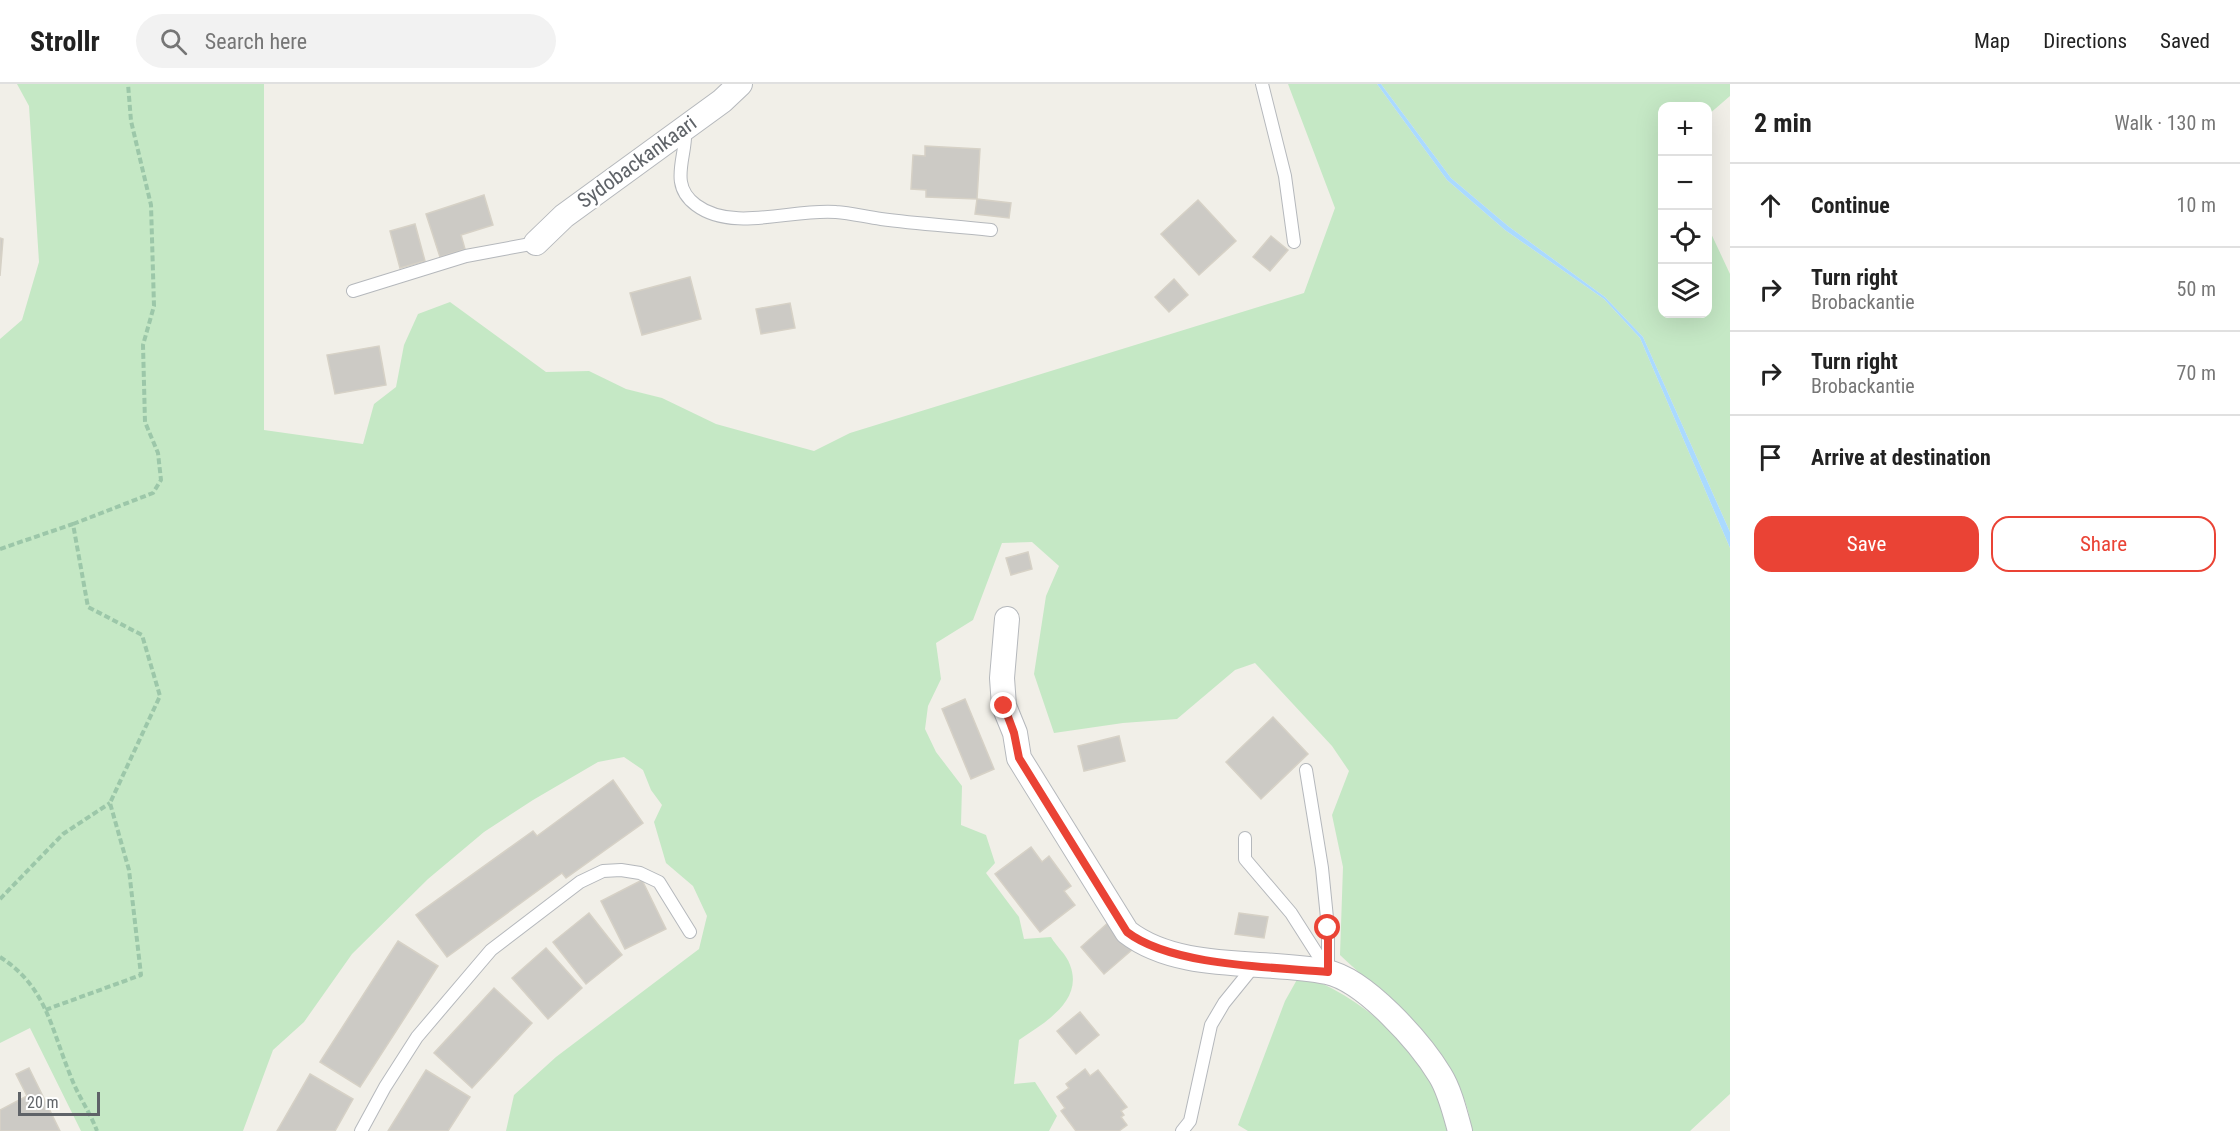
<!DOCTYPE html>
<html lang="en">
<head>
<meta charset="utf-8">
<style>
  :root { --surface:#fff; --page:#f2f2f2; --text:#222; --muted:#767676; --line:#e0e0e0; --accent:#ea4335 }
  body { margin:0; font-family:"Roboto Condensed",sans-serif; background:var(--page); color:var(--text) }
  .controls { position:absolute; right:18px; top:18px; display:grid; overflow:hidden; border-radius:12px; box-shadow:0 6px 24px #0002 }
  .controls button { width:54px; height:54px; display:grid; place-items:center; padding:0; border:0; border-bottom:2px solid var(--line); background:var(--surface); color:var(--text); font:30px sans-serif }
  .scale { position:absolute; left:18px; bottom:15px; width:82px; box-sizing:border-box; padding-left:6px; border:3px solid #5f6368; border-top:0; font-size:16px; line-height:21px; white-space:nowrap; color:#5f6368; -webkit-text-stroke:4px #fff; paint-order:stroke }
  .stop { position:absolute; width:18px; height:18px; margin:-14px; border:4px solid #ea4335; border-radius:50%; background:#fff }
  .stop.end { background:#ea4335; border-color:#fff; box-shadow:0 2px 6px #0008 }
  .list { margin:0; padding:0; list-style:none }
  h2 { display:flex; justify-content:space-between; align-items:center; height:78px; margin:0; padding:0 24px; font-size:26px }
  h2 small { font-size:20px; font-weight:400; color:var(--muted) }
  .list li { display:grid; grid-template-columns:39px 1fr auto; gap:18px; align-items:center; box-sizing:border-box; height:84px; padding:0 24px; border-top:2px solid var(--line) }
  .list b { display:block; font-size:22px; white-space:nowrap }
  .list p { margin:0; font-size:20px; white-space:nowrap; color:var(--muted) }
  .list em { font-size:20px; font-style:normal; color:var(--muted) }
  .actions { display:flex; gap:12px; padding:18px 24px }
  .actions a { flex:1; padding:14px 0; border:2px solid var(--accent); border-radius:18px; text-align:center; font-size:21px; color:var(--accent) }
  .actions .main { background:var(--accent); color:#fff }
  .icon { flex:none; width:33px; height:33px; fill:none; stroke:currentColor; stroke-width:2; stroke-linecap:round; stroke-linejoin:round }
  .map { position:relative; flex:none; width:1730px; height:1047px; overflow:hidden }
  header { display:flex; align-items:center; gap:36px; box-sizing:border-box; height:84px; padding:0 30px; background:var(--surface); border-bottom:2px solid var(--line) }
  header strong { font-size:28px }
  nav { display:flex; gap:33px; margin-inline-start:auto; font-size:21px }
  .search { width:420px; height:54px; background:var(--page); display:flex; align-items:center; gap:15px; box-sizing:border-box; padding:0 21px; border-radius:33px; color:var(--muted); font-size:22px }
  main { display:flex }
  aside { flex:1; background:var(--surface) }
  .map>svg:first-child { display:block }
  .green { fill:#c5e8c5 }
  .water { fill:#aadaff }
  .building { fill:#cccac5; stroke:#d6d1c6; stroke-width:1.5 }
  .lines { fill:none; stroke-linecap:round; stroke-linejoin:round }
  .service-casing { stroke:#b5b8bc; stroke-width:14 }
  .minor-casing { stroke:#b5b8bc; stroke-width:26 }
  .path { stroke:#9cc7a9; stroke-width:4; stroke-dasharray:6 3; stroke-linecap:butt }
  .service { stroke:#fff; stroke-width:12 }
  .minor { stroke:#fff; stroke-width:24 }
  .route { stroke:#ea4335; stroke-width:8 }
  .labels { text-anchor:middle; stroke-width:5; stroke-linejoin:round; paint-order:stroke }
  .street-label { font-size:21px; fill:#5f6368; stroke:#fff }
</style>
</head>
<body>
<header>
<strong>Strollr</strong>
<div class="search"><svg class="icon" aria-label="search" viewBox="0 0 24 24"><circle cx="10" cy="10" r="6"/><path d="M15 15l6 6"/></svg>Search here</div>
<nav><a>Map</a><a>Directions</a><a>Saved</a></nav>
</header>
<main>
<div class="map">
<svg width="1730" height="1047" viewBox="0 0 1730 1047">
  <rect width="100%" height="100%" fill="#f1efe8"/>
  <g class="green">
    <path d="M17 0H264V346L363 360 374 320 396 303 404 261 418 230 450 218 546 288 589 287 626 305 662 314 716 340 814 367 850 349 1304 209 1335 124 1288 0H1377L1447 96 1505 146 1604 215 1640 254 1730 464V1010L1690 1047H1471C1471 985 1383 911 1340 871L1343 783 1332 731 1349 687 1332 662 1255 579 1235 586 1177 635 1123 639 1054 649 1034 590 1046 512 1059 482 1032 458 1002 459 973 536 936 559 941 595 928 622 925 645 936 668 962 702 961 741 986 751 995 779 986 789 1019 833 1024 855 1051 853C1056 862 1067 871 1070 881 1084 917 1044 939 1019 956L1014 1000 1035 998 1057 1032 1049 1047H506L514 1011 556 973 699 865 707 832 693 802 666 779 654 738 662 721 651 706 643 686 624 673 598 678 533 716 484 748 428 795 352 870 304 938 273 966 243 1047H81L30 944 0 959V255L22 236 39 178 29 22Z"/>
    <polygon points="1381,0 1730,0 1730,12 1708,31 1708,22 1662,22 1662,230 1708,230 1708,143 1730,190 1730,448 1643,253 1605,213 1508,142 1451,94"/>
    <path d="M1299 892C1310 896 1323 899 1333 905 1386 933 1438 987 1448 1047H1248L1238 1041 1285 917Z"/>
  </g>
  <polygon class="water" points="1377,0 1381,0 1451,94 1508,142 1605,213 1643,253 1730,448 1730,464 1640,254 1604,215 1505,146 1447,96"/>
  <g class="building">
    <polygon points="925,62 980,65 977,115 926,113 926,106 911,105 913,71 925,72"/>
    <polygon points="484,111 493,141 461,151 465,165 440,173 426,130"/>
    <polygon points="977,115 1011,119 1009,134 975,130"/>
    <polygon points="1198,116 1236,157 1199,191 1161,150"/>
    <polygon points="415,140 425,177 400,184 390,147"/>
    <polygon points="1271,152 1288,166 1270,187 1253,173"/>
    <polygon points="0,154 3,155 0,192"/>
    <polygon points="690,193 701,235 642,251 630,209"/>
    <polygon points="1174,195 1188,211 1169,228 1155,213"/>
    <polygon points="790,219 795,244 761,250 756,225"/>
    <polygon points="379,262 386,301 335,310 327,271"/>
    <polygon points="1028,468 1032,485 1011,491 1006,474"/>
    <polygon points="965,615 994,685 971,695 942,625"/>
    <polygon points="1273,633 1308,670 1261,715 1226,678"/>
    <polygon points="1119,652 1125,677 1084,687 1078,662"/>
    <polygon points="613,696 643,739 566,794 562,789 447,873 416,831 533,747 537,752"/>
    <polygon points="1031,763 1042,778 1049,772 1071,802 1064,807 1075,821 1040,848 995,790"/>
    <polygon points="642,796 666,845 625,865 601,817"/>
    <polygon points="589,829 622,871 586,900 553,858"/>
    <polygon points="1239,829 1268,833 1264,854 1235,850"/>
    <polygon points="1110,837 1133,865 1104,890 1081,863"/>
    <polygon points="398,857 438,882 360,1003 320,978"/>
    <polygon points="546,864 582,904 548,935 512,894"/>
    <polygon points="494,904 532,939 472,1004 434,969"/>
    <polygon points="1080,928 1099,951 1076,970 1057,947"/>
    <polygon points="29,984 60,1047 0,1047 0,1026 27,1012 16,990"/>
    <polygon points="1085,985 1090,992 1098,986 1127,1023 1121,1027 1124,1031 1121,1033 1127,1041 1119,1047 1076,1047 1061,1027 1065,1024 1057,1013 1069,1004 1066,1000"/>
    <polygon points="426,986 470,1013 448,1047 388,1047"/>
    <polygon points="310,990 353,1015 335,1047 277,1047"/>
  </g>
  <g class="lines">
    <g class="service-casing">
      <g id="service">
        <polyline points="1262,0 1285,92 1294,158"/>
        <path d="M685 44C688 71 667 100 696 121 733 149 794 124 836 128 851 129 866 133 881 135 918 140 955 142 991 146"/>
        <polyline points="353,207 466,172 536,159"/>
        <polyline points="1306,686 1322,784 1328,844 1328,888"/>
        <polyline points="1245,754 1245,775 1291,829 1328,887"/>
        <polyline points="361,1047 385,1003 417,953 491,866 580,798 603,787 621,786 640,789 659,798 690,848"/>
        <polyline points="1182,1047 1190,1037 1211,941 1224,919 1254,882"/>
      </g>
    </g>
    <g class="minor-casing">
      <g id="minor">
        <polyline points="536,159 564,132 722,17 740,0"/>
        <path d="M1007 535 1002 594 1004 622 1015 649 1019 674 1127 848C1180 889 1264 875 1327 888 1365 896 1420 958 1440 991 1450 1007 1455 1029 1460 1047"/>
      </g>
    </g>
    <g class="path">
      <polyline points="73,440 153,409 161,396 158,369 145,338 143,261 154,222 151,121 131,37 128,0"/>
      <polyline points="0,465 73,440 88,523 142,551 160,612 110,719 129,786 141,891 45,926"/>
      <polyline points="0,815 63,750 110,719"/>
      <path d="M0 873C47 903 51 945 71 993 78 1012 90 1028 97 1047"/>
    </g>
    <use href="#service" class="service"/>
    <use href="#minor" class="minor"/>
  </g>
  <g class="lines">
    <path class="route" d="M1004 622 1014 649 1019 674 1127 848C1171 882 1272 883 1328 888V844"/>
  </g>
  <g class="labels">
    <g class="street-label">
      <text transform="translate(637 78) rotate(-36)" y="7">Sydobackankaari</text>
    </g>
  </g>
</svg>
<div class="controls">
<button>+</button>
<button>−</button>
<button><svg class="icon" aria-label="locate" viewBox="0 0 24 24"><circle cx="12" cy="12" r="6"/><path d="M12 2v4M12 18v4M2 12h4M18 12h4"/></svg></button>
<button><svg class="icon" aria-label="layers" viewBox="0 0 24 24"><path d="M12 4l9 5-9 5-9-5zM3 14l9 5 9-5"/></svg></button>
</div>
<div class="scale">20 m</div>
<div class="stop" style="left:1328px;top:844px"></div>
<div class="stop end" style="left:1004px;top:622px"></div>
</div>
<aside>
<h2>2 min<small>Walk · 130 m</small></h2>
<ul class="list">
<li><svg class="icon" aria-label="ahead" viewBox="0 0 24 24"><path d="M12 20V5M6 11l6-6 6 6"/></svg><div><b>Continue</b></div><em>10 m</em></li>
<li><svg class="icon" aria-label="right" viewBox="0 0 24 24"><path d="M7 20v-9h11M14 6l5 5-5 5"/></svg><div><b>Turn right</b><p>Brobackantie</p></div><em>50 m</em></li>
<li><svg class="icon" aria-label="right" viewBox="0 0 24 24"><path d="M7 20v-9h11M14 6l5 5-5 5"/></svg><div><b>Turn right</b><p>Brobackantie</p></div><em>70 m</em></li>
<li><svg class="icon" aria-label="arrive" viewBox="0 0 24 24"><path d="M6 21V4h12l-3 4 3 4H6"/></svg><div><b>Arrive at destination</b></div></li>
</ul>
<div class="actions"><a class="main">Save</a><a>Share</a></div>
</aside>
</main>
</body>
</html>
